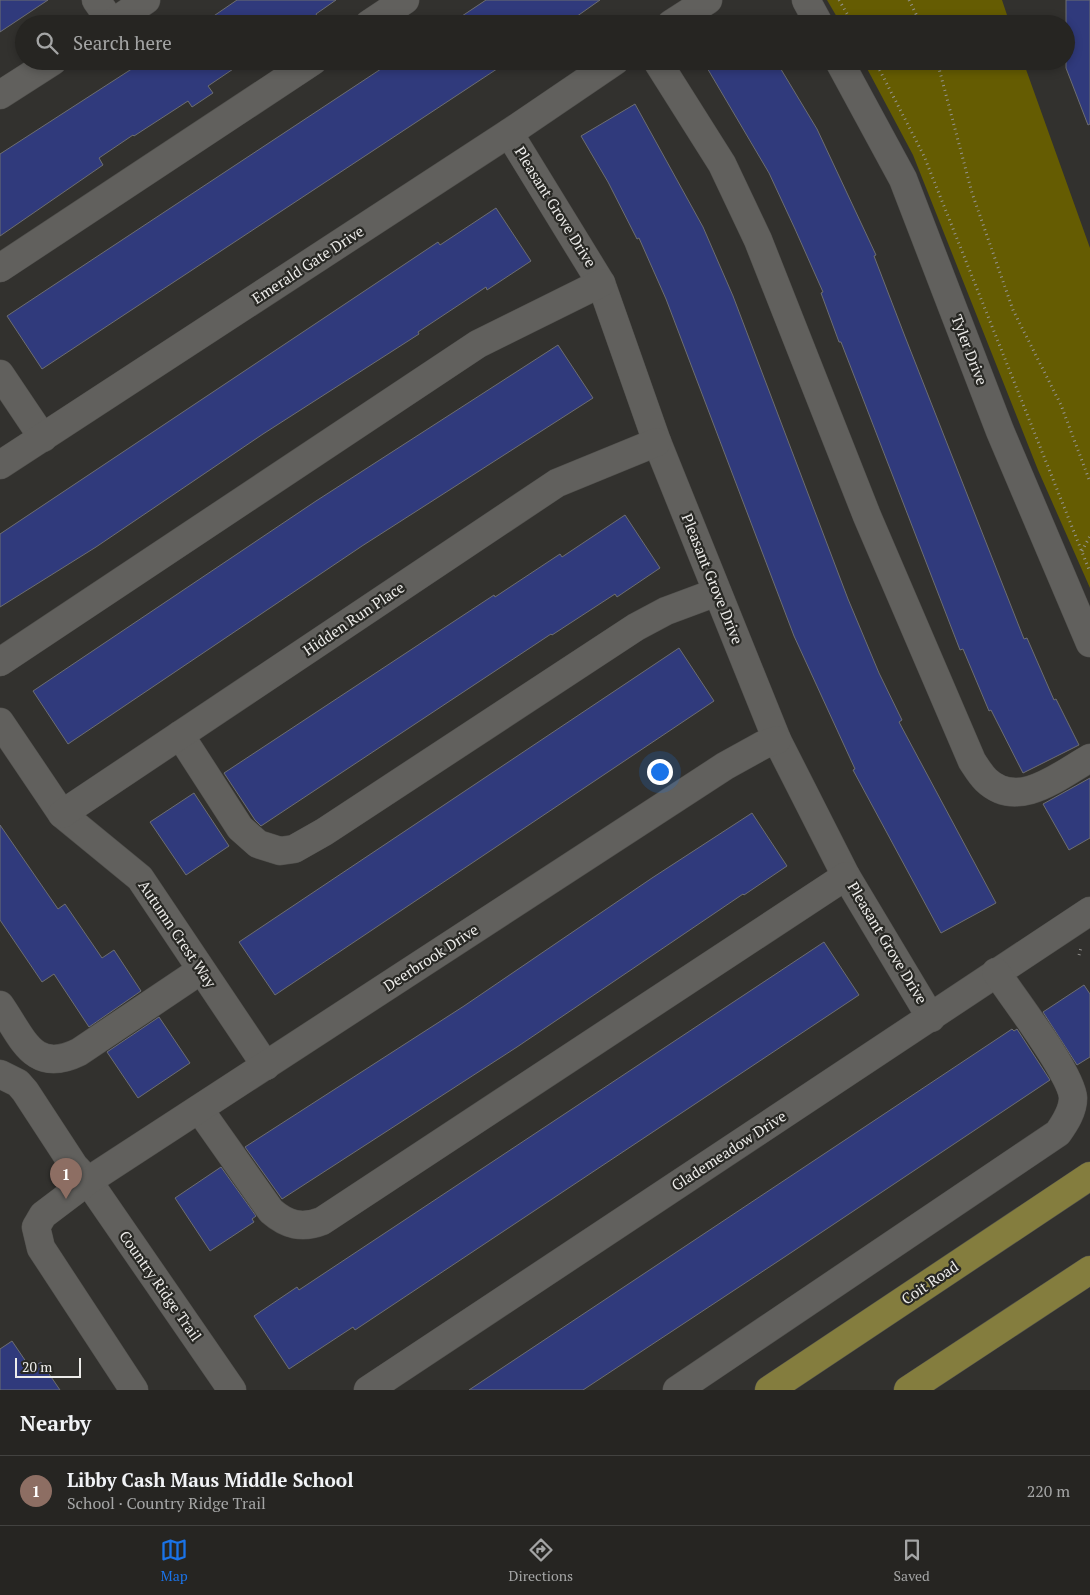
<!DOCTYPE html>
<html lang="en">
<head>
<meta charset="utf-8">
<style>
  :root { --surface:#262522; --page:#32312f; --text:#f1f3f6; --muted:#a4a5a5; --line:#424240; --accent:#1a73e8 }
  body { margin:0; font-family:"PT Serif",serif; background:var(--page); color:var(--text) }
  .scale { position:absolute; left:15px; bottom:12px; width:66px; box-sizing:border-box; padding-left:5px; border:2px solid #edecea; border-top:0; font-size:14px; line-height:18px; white-space:nowrap; color:#edecea; -webkit-text-stroke:4px #282824; paint-order:stroke }
  .you { position:absolute; left:659px; top:771px; width:18px; height:18px; margin:-12px; border:4px solid #fff; border-radius:50%; background:#1a73e8; box-shadow:0 0 0 8px #1a73e833 }
  .badge { display:grid; place-items:center; width:32px; height:32px; border-radius:50%; background:var(--accent); color:#fff; font-size:16px; font-weight:700 }
  .pin { position:absolute; translate:-50% -41px; filter:drop-shadow(0 1px 2px #0008) }
  .pin::after { content:''; position:absolute; top:26px; width:18px; height:15px; background:inherit; clip-path:polygon(0 0,100% 0,50% 100%) }
  .list { margin:0; padding:0; list-style:none }
  h2 { display:flex; justify-content:space-between; align-items:center; height:65px; margin:0; padding:0 20px; font-size:21px }
  h2 small { font-size:16px; font-weight:400; color:var(--muted) }
  .list li { display:grid; grid-template-columns:32px 1fr auto; gap:15px; align-items:center; box-sizing:border-box; height:70px; padding:0 20px; border-top:1px solid var(--line) }
  .list b { display:block; font-size:19px; white-space:nowrap }
  .list p { margin:0; font-size:16px; white-space:nowrap; color:var(--muted) }
  .list em { font-size:16px; font-style:normal; color:var(--muted) }
  .icon { flex:none; width:28px; height:28px; fill:none; stroke:currentColor; stroke-width:2; stroke-linecap:round; stroke-linejoin:round }
  .map { position:relative; flex:none; width:1090px; height:1390px; overflow:hidden }
  .search { position:absolute; background:var(--surface); box-shadow:0 2px 8px #0003; left:15px; right:15px; top:15px; height:55px; display:flex; align-items:center; gap:12px; box-sizing:border-box; padding:0 18px; border-radius:28px; color:var(--muted); font-size:19px }
  .sheet { height:135px; background:var(--surface) }
  nav { display:flex; justify-content:space-around; align-items:center; box-sizing:border-box; height:70px; border-top:1px solid var(--line); background:var(--surface); font-size:14px; color:var(--muted) }
  nav a { display:grid; justify-items:center; gap:2px }
  nav .on { color:var(--accent) }
  .map>svg:first-child { display:block }
  .green { fill:#655c02 }
  .building { fill:#303a7c; stroke:#6d6e71 }
  .lines { fill:none; stroke-linecap:round; stroke-linejoin:round }
  .minor-casing { stroke:#51504d; stroke-width:29 }
  .major-casing { stroke:#51504d; stroke-width:29 }
  .path { stroke:#959492; stroke-width:3; stroke-dasharray:1 4; stroke-linecap:butt }
  .minor { stroke:#61605d; stroke-width:28 }
  .major { stroke:#847d3e; stroke-width:28 }
  .labels { text-anchor:middle; stroke-width:4.5; stroke-linejoin:round; paint-order:stroke }
  .street-label { font-size:15px; fill:#edecea; stroke:#282824 }
</style>
</head>
<body>
<div class="map">
<svg width="1090" height="1390" viewBox="0 0 1090 1390">
  <rect width="100%" height="100%" fill="#32312e"/>
  <g class="green">
    <polygon points="827,0 1002,0 1010,24 841,24"/>
    <polygon points="863,61 1023,61 1090,248 1090,588 1038,470 913,155"/>
  </g>
  <g class="building">
    <polygon points="0,0 48,0 0,32"/>
    <polygon points="237,0 336,0 316,14 322,24 202,24"/>
    <polygon points="486,0 600,0 566,24 450,24"/>
    <polygon points="1066,0 1090,0 1090,124 1088,125 1066,68"/>
    <polygon points="144,61 245,61 208,86 213,93 192,107 188,101 134,136 133,135 99,158 103,165 0,236 0,154"/>
    <polygon points="393,61 509,61 42,369 7,316"/>
    <polygon points="703,61 776,61 817,129 876,255 874,256 904,334 1024,639 1027,638 1054,700 1056,699 1079,745 1023,773 991,710 989,711 963,649 960,650 865,404 841,342 839,342 821,293 823,292 795,229 769,173"/>
    <polygon points="635,104 703,227 733,296 848,599 879,673 902,720 899,722 996,903 941,933 853,770 855,769 794,636 666,299 639,238 637,239 608,182 581,136"/>
    <polygon points="496,208 531,261 487,290 486,287 418,332 419,334 263,434 96,547 0,607 0,534 438,242 440,245"/>
    <polygon points="558,345 593,398 362,546 68,744 33,691 316,501"/>
    <polygon points="625,515 660,568 617,597 615,594 552,635 551,634 261,826 255,820 224,773 494,595 495,597 560,554 562,557"/>
    <polygon points="679,648 714,701 275,995 239,942"/>
    <polygon points="1090,778 1090,838 1069,850 1043,804"/>
    <polygon points="194,793 229,846 186,875 150,822"/>
    <polygon points="752,813 787,866 744,895 743,894 517,1047 282,1199 245,1147 464,1006 652,878"/>
    <polygon points="0,825 58,909 65,904 102,958 114,950 141,991 89,1027 54,974 42,982 0,920"/>
    <polygon points="824,942 859,995 355,1330 353,1327 289,1369 254,1316 297,1287 299,1290"/>
    <polygon points="1084,985 1090,994 1090,1057 1077,1065 1043,1012"/>
    <polygon points="159,1017 190,1063 138,1098 107,1052"/>
    <polygon points="1012,1029 1014,1031 1017,1029 1050,1080 786,1256 583,1390 469,1390"/>
    <polygon points="221,1167 256,1216 252,1219 254,1222 210,1251 175,1198"/>
    <polygon points="12,1341 31,1369 41,1362 60,1390 0,1390 0,1349"/>
  </g>
  <g class="lines">
    <g class="minor-casing">
      <g id="minor">
        <polyline points="96,0 112,23"/>
        <polyline points="806,0 819,24"/>
        <polyline points="111,24 146,0"/>
        <polyline points="369,24 405,0"/>
        <polyline points="671,24 708,0"/>
        <path d="M657 61 722 164 758 240 867 516 972 761C976 767 980 774 986 780 1018 811 1060 775 1090 758"/>
        <polyline points="839,61 903,179 1000,431 1090,643"/>
        <polyline points="0,95 53,61"/>
        <polyline points="509,133 601,283 657,442 777,740 846,876 931,1018"/>
        <polyline points="0,268 313,61"/>
        <polyline points="0,374 43,438"/>
        <polyline points="0,465 509,133 615,61"/>
        <polyline points="0,662 478,344 601,283"/>
        <polyline points="0,722 62,814 140,878 266,1066"/>
        <polyline points="180,735 240,828 258,844 280,851 294,849 324,832 636,627 666,611 717,592"/>
        <polyline points="62,814 557,483 657,442"/>
        <path d="M0 1005C23 1038 33 1075 79 1052L201 970"/>
        <polyline points="0,1074 18,1083 25,1091 74,1166 88,1181 232,1390"/>
        <path d="M199 1109 271 1211C287 1225 302 1229 322 1221L846 876"/>
        <polyline points="134,1390 41,1248 36,1227 43,1215 88,1181 725,766 763,745 777,740"/>
        <polyline points="368,1390 1090,911"/>
        <path d="M677 1390 1058 1133C1065 1123 1073 1111 1073 1098 1072 1074 1012 996 996 972"/>
      </g>
    </g>
    <g class="major-casing">
      <g id="major">
        <polyline points="769,1390 1090,1176"/>
        <polyline points="908,1390 1090,1270"/>
      </g>
    </g>
    <g class="path">
      <polyline points="839,0 853,24"/>
      <polyline points="909,0 921,24"/>
      <polyline points="875,61 924,156 1090,572"/>
      <polyline points="937,61 972,193 1013,310 1061,405 1090,482"/>
      <polyline points="1082,551 1090,536"/>
      <polyline points="1079,955 1081,948"/>
    </g>
    <use href="#minor" class="minor"/>
    <use href="#major" class="major"/>
  </g>
  <g class="labels">
    <g class="street-label">
      <text transform="translate(555 207) rotate(58)" y="5">Pleasant Grove Drive</text>
      <text transform="translate(308 265) rotate(-33)" y="5">Emerald Gate Drive</text>
      <text transform="translate(969 350) rotate(69)" y="5">Tyler Drive</text>
      <text transform="translate(712 579) rotate(68)" y="5">Pleasant Grove Drive</text>
      <text transform="translate(354 619) rotate(-34)" y="5">Hidden Run Place</text>
      <text transform="translate(177 934) rotate(56)" y="5">Autumn Crest Way</text>
      <text transform="translate(887 943) rotate(59)" y="5">Pleasant Grove Drive</text>
      <text transform="translate(431 958) rotate(-33)" y="5">Deerbrook Drive</text>
      <text transform="translate(729 1151) rotate(-33)" y="5">Glademeadow Drive</text>
      <text transform="translate(930 1283) rotate(-34)" y="5">Coit Road</text>
      <text transform="translate(160 1286) rotate(55)" y="5">Country Ridge Trail</text>
    </g>
  </g>
</svg>
<div class="scale">20 m</div>
<div class="you"></div>
<div class="pin badge" style="left:66px;top:1199px;background:#8d6e63">1</div>
<div class="search"><svg class="icon" aria-label="search" viewBox="0 0 24 24"><circle cx="10" cy="10" r="6"/><path d="M15 15l6 6"/></svg>Search here</div>
</div>
<section class="sheet">
<h2>Nearby<small></small></h2>
<ul class="list">
<li><span class="badge" style="background:#8d6e63">1</span><div><b>Libby Cash Maus Middle School</b><p>School · Country Ridge Trail</p></div><em>220 m</em></li>
</ul>
</section>
<nav>
<a class="on"><svg class="icon" aria-label="map" viewBox="0 0 24 24"><path d="M3 6l6-2 6 2 6-2v14l-6 2-6-2-6 2zM9 4v14M15 6v14"/></svg>Map</a>
<a><svg class="icon" aria-label="directions" viewBox="0 0 24 24"><path d="M12 3l9 9-9 9-9-9zM9 14v-3h6M13 9l2 2-2 2"/></svg>Directions</a>
<a><svg class="icon" aria-label="saved" viewBox="0 0 24 24"><path d="M7 4h10v16l-5-4-5 4z"/></svg>Saved</a>
</nav>
</body>
</html>
